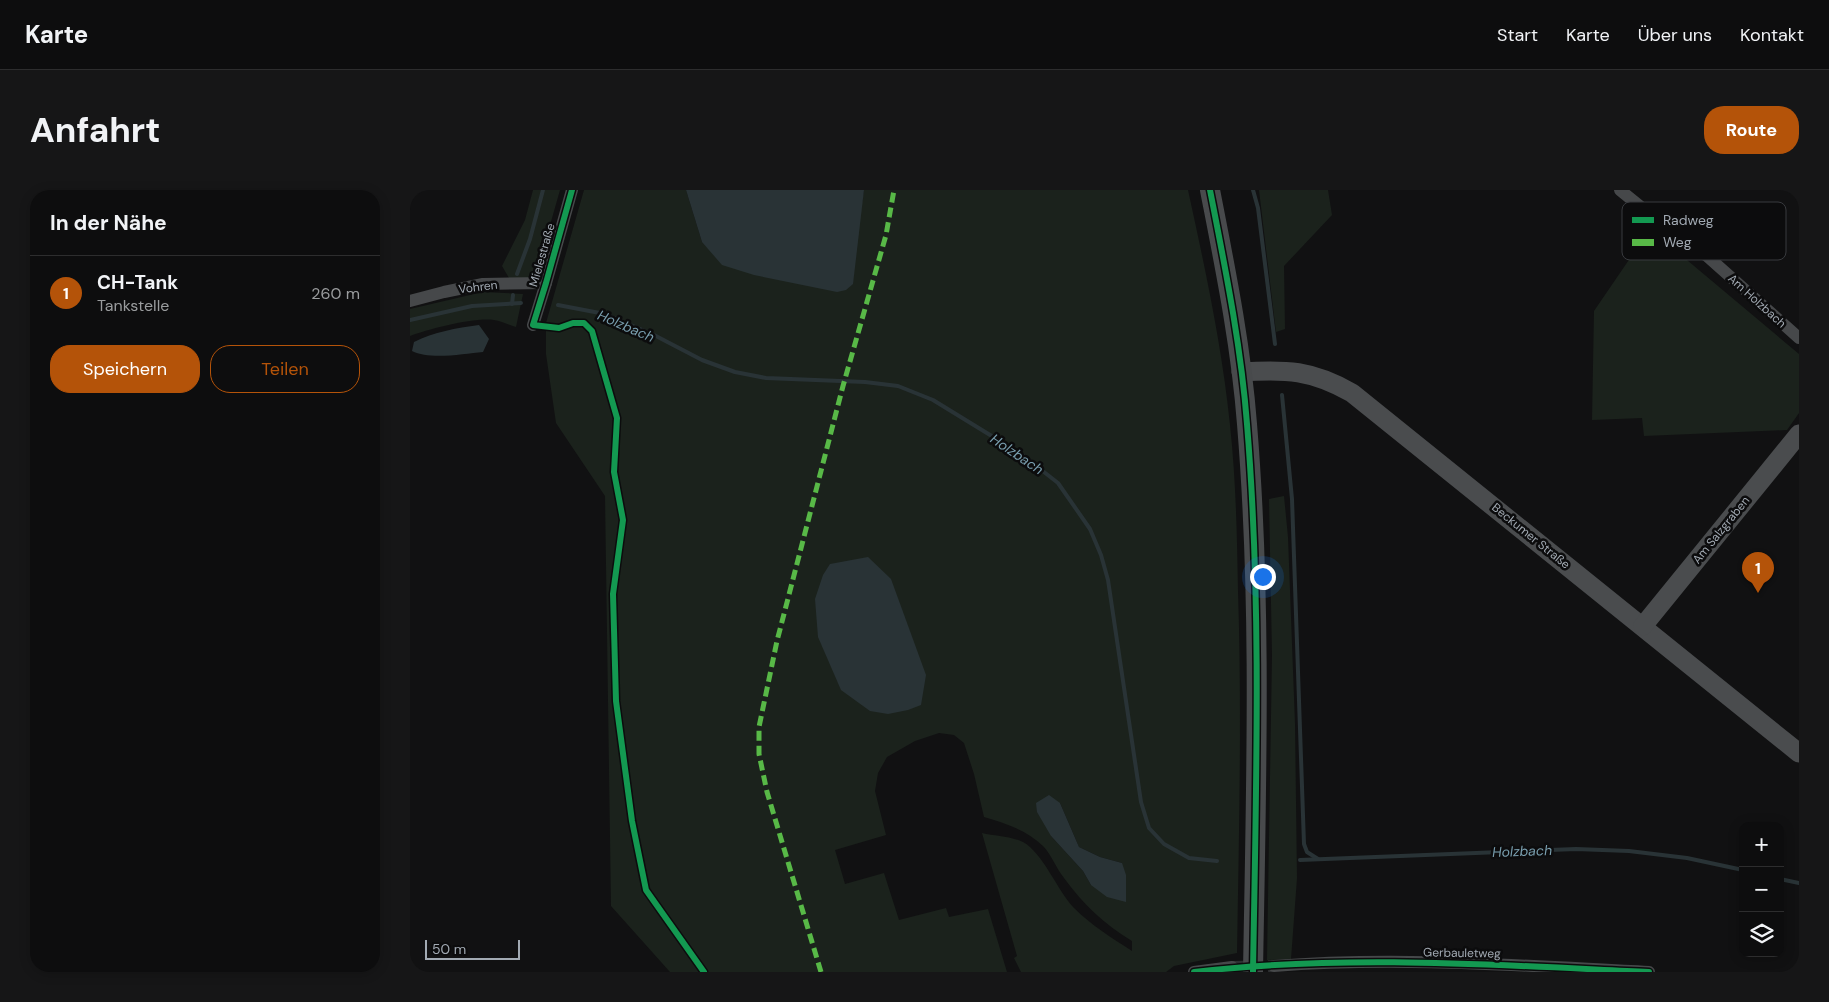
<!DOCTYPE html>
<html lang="de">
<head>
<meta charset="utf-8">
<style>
  :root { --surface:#0d0d0e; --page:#161617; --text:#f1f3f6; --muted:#9a9c9e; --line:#2d2d2e; --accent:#b45309 }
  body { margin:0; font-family:"DM Sans",sans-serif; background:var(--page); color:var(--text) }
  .controls { position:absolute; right:15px; bottom:15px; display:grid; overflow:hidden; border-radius:10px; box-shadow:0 2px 12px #0003 }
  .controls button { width:45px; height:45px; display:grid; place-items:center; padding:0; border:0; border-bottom:1px solid var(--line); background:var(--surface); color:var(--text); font:25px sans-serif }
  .scale { position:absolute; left:15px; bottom:12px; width:95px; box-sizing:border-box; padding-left:5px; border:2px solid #a2aab3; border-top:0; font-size:14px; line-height:18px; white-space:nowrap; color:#a2aab3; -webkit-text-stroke:4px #0c0c0d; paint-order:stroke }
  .you { position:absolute; left:852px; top:386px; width:18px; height:18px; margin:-12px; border:4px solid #fff; border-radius:50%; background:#1a73e8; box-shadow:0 0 0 8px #1a73e833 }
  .badge { display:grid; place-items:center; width:32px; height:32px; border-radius:50%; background:var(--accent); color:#fff; font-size:16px; font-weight:700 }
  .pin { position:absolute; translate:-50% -41px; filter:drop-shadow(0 1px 2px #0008) }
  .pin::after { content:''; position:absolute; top:26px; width:18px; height:15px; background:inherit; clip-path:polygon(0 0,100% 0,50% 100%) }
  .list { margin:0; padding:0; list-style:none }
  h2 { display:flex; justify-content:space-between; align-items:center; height:65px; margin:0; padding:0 20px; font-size:21px }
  h2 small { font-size:16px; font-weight:400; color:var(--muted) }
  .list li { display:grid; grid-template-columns:32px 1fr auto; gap:15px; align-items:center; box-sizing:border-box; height:75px; padding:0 20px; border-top:1px solid var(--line) }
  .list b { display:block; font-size:19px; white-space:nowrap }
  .list p { margin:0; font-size:16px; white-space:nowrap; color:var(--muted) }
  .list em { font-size:16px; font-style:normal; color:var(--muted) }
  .actions { display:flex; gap:10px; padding:15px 20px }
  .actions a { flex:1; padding:11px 0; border:1px solid var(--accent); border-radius:20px; text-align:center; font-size:18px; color:var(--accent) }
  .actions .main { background:var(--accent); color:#fff }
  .icon { flex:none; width:28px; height:28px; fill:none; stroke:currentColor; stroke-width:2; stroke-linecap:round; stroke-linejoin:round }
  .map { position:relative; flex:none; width:1389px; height:782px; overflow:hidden; border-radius:20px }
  header { display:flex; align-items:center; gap:30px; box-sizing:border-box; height:70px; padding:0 25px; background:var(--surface); border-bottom:1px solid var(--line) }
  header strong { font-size:24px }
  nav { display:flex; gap:28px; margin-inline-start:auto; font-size:18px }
  .intro { display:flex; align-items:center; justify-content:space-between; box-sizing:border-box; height:120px; padding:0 30px }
  h1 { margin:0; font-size:35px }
  .button { padding:12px 22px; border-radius:20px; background:var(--accent); color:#fff; font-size:18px; font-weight:700 }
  main { display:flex; gap:30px; padding:0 30px }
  aside { flex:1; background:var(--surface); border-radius:20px; box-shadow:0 2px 12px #0003 }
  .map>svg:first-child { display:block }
  .green { fill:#1b221c; fill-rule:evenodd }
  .water { fill:#293336 }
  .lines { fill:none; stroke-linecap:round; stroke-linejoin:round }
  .stream { stroke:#293336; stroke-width:4 }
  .street-tunnel { stroke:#2e3032; stroke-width:12; stroke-dasharray:12 6; stroke-linecap:butt }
  .street { stroke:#46484a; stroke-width:12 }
  .secondary { stroke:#4a4c4e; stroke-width:19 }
  .primary { stroke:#484a4c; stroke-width:20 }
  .quiet { stroke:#58b947; stroke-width:5; stroke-dasharray:10 5; stroke-linecap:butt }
  .cycleway-casing { stroke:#0c0c0d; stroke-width:9 }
  .cycleway { stroke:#139951; stroke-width:6 }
  .labels { text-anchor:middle; stroke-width:5; stroke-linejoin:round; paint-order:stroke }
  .street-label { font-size:12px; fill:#a2aab3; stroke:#0c0c0d }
  .water-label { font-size:14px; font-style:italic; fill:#799eae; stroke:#0c0c0d }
  .key { fill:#0c0c0d; stroke:#393b3f; stroke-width:1 }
  .key-label { font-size:14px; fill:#a2aab3 }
</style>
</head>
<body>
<header>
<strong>Karte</strong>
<nav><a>Start</a><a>Karte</a><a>Über uns</a><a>Kontakt</a></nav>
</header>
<div class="intro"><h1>Anfahrt</h1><a class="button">Route</a></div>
<main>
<aside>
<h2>In der Nähe<small></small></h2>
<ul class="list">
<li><span class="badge">1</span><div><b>CH-Tank</b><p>Tankstelle</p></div><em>260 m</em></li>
</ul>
<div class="actions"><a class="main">Speichern</a><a>Teilen</a></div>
</aside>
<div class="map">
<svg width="1389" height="782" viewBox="0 0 1389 782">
  <rect width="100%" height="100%" fill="#111112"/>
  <g class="green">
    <polygon points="123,0 150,0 125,88 99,88 92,76 115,30"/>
    <path d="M174 0H276L292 52 451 19 454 0H778C795 78 812 156 820 235 826 290 827 346 828 401 832 522 829 642 827 763L764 776 756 782H611L604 768 607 766 572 643C585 646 600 646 613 652 633 663 647 700 664 718 681 735 702 748 722 761V751C694 734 673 714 654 688 646 678 641 664 633 656 617 640 594 633 574 627L564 584 554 553 544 545 529 543 505 551 477 567 468 583 465 601 476 645 425 660 435 694 474 683 489 730 536 718 539 727 578 719 597 782H260L201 716 195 306 146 233 136 164V133ZM650 613 669 657 690 667 712 673 681 695 673 681 641 646Z"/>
    <polygon points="849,0 918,0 922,25 874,76 875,139 866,142"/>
    <polygon points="1240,39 1389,164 1389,223 1377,240 1234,246 1232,228 1182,230 1184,121"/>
    <path d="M73 102 113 104 106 137C99 135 91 131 84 130 65 127 18 139 0 146V119Z"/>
    <polygon points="874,306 878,347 885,534 887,688 881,769 857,770 862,465 859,309"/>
  </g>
  <g class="water">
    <polygon points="276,0 454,0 443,94 436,100 427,102 344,85 312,75 292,52"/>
    <path d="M69 135 79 149 73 162C53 164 19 170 2 161L4 152C24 142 46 138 69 135Z"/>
    <polygon points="458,367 481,389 516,485 511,515 498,520 478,524 460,521 431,500 408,447 405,409 413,385 420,374"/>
    <polygon points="639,605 650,613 669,657 690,667 712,673 716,685 716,712 697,707 681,695 673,681 641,646 627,622 626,613"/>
  </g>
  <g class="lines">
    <g class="stream">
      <polyline points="843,0 848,18 865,154"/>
      <polyline points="107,84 120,49 133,0"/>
      <polyline points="102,114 103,105"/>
      <polyline points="148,115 195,124 244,145 292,170 325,182 356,188 455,192 488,196 523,210 611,264 648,293 680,339 691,365 698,390 731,612 739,638 754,654 779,668 807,671"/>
      <polyline points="0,130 62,116 111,113"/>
      <polyline points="872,205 882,309 894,654 897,662 908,669"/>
      <polyline points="890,670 1166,659 1219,661 1277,668 1333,680"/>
      <polyline points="1370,689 1389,693"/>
    </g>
    <polyline class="street-tunnel" points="822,777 864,776"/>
    <g class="street">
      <polyline points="1210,0 1253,35 1297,66 1389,148"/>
      <polyline points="0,111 34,102 73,94 136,93"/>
      <polyline points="123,135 136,93 162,0"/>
      <path d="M864 776C989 766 1115 776 1239 782"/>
      <polyline points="784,782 822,777"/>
    </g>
    <g class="secondary">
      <path d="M831 182C876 179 902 180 942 203L1389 563"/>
      <polyline points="1233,436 1389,244"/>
    </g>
    <path class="primary" d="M800 0C815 77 831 155 837 234 852 416 846 599 843 782"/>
    <polyline class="quiet" points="411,782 357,602 349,564 349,537 367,451 433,196 476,45 484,0"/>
    <g class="cycleway-casing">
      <g id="cycleway">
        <polyline points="162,0 136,93 123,135 149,138 163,133 174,133 182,141 207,228 204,282 213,330 203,404 206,511 222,631 236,700 294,782"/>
        <path d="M800 0C815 77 831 155 837 234 852 416 846 599 843 782"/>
        <path d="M784 782C934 764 1088 775 1239 782"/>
      </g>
    </g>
    <use href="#cycleway" class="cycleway"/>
  </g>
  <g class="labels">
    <g class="street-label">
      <text transform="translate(132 65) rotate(-74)" y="4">Mielestraße</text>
      <text transform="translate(68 97) rotate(-7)" y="4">Vohren</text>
      <text transform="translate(1347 111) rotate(42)" y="4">Am Holzbach</text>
      <text transform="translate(1311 340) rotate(-51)" y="4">Am Salzgraben</text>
      <text transform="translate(1121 346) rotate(39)" y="4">Beckumer Straße</text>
      <text transform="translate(1052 763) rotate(1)" y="4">Gerbauletweg</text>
    </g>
    <g class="water-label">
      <text transform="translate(216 136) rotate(23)" y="5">Holzbach</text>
      <text transform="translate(607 264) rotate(34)" y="5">Holzbach</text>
      <text transform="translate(1112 661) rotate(-2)" y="5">Holzbach</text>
    </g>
  </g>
  <rect x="1212" y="12" width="164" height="58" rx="8" class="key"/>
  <rect x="1222" y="27" width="22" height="6" fill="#139951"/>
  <rect x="1222" y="49" width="22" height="7" fill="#58b947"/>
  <g class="key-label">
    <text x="1253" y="35">Radweg</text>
    <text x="1253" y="57">Weg</text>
  </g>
</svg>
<div class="controls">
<button>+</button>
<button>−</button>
<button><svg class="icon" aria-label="layers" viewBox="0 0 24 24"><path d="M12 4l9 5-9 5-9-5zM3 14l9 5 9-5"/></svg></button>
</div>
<div class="scale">50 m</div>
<div class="you"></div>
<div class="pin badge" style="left:1348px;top:403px">1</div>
</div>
</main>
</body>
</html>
